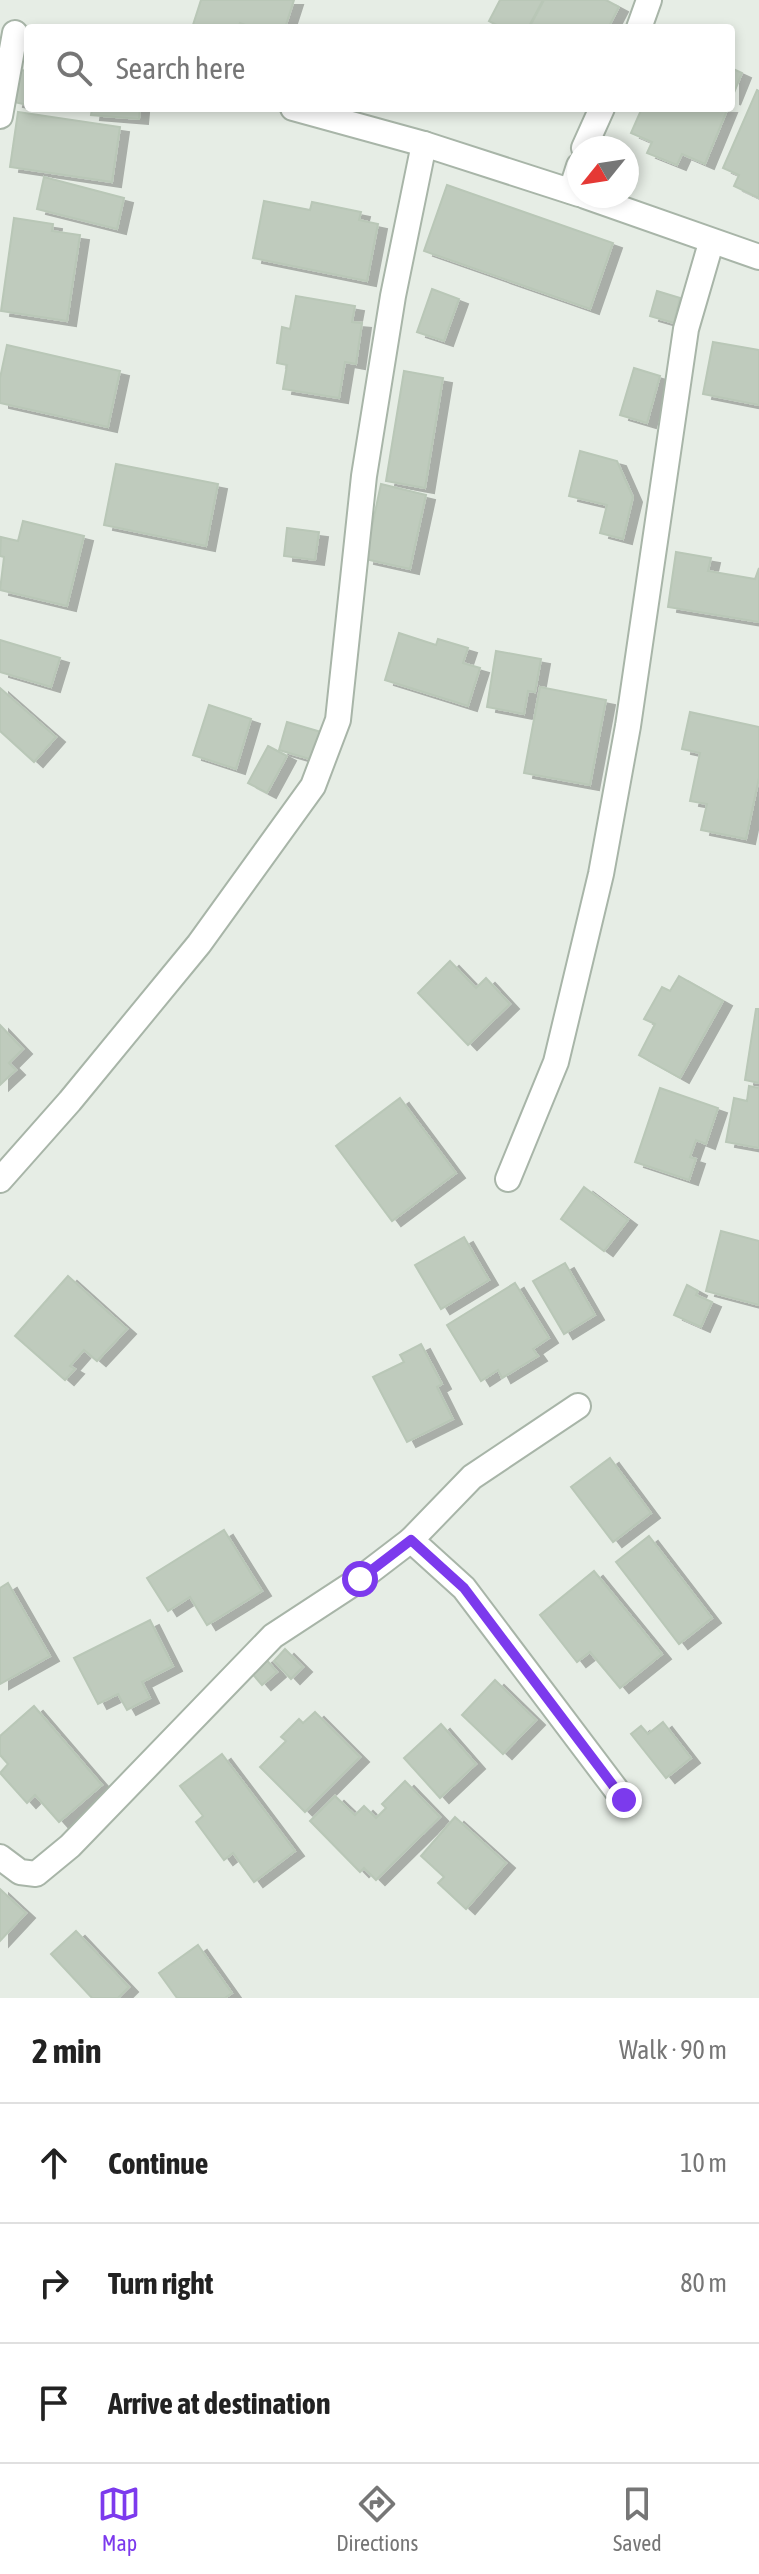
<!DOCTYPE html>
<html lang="en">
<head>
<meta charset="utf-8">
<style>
  :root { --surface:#fff; --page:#f6f6f6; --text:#222; --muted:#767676; --line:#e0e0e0; --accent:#7c3aed }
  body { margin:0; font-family:"Asap Condensed",sans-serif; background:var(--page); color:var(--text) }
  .compass { position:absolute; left:567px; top:136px; width:72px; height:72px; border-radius:50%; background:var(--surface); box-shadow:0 4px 12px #0003; rotate:240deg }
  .stop { position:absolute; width:24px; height:24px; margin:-18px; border:6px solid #7c3aed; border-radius:50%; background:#fff }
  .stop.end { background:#7c3aed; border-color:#fff; box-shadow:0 2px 8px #0008 }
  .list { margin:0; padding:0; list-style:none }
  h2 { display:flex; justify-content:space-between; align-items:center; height:104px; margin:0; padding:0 32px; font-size:34px }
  h2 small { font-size:26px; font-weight:400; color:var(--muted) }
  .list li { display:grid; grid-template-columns:52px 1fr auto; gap:24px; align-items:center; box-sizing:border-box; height:120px; padding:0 32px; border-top:2px solid var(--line) }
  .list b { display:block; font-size:30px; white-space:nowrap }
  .list em { font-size:26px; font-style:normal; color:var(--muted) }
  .icon { flex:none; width:44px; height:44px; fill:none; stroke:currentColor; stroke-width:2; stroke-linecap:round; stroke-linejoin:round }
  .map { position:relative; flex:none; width:759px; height:1998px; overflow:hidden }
  .search { position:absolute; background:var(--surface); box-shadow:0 4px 12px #0003; left:24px; right:24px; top:24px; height:88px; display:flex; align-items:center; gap:20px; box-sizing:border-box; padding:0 28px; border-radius:8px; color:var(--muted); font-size:30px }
  .sheet { height:464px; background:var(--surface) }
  nav { display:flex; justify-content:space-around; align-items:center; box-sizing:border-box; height:112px; border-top:2px solid var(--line); background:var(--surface); font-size:22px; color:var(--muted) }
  nav a { display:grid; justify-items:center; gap:4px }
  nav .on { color:var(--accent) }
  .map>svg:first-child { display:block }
  .building { fill:#bfcbbd; stroke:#b9c7b7; stroke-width:2; filter:url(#shadow) }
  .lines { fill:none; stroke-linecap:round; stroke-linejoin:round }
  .minor-casing { stroke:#a8b5a8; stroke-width:28 }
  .minor { stroke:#fff; stroke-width:24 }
  .route { stroke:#7c3aed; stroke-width:10 }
</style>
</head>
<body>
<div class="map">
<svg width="759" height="1998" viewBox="0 0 759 1998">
  <defs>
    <filter id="shadow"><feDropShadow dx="9" dy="5" stdDeviation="0" flood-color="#0004"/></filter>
  </defs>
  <rect width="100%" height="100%" fill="#e6ede5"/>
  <g class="building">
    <polygon points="201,0 294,0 285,28 254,28 240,23 238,28 192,28"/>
    <polygon points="500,0 543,0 528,28 502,28 489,21"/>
    <polygon points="544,0 606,0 619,7 608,28 529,28"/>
    <polygon points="731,68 742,73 731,100"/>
    <polygon points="21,70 28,71 28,105 14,102"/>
    <polygon points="757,90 759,91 759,198 734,186 739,175 723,168"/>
    <polygon points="92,108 140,108 139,119 91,115"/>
    <polygon points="642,108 728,108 705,164 682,154 677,165 647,153 652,142 631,133"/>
    <polygon points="18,112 120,127 112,182 10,167"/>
    <polygon points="44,177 124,198 117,229 37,209"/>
    <polygon points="447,185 613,243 590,309 424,251"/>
    <polygon points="264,201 310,210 312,202 361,212 359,220 378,224 367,281 253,258"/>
    <polygon points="14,218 53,224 52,231 80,235 67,321 1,311"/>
    <polygon points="432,289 459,299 444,341 417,332"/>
    <polygon points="657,291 680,298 674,323 650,316"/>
    <polygon points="296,296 355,306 352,322 362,323 356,364 345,362 339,398 283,389 287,365 277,363 282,327 290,329"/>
    <polygon points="713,342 759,350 759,405 703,394"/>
    <polygon points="7,345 120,371 108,427 0,403 0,378"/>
    <polygon points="634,368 660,376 647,423 620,415"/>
    <polygon points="404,371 443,378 425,488 386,481"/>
    <polygon points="580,451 617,461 633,497 623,539 600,533 607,505 569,496"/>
    <polygon points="116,464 218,484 206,546 104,525"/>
    <polygon points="381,484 426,495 410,569 365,559"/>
    <polygon points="23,521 84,536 67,606 0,590 4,557 0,556 1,537 18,541"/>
    <polygon points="287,528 319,532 315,560 284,556"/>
    <polygon points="676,552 711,558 708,571 755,579 759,568 759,622 668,607"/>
    <polygon points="399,633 436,645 438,639 468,648 463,663 480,668 468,706 385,680"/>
    <polygon points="0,640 60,658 51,687 0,672"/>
    <polygon points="496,651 541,659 535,692 528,691 524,714 487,707"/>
    <polygon points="540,687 606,700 590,785 524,773"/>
    <polygon points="0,688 56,737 34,762 0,731"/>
    <polygon points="209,705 251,719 236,769 193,755"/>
    <polygon points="690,712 759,727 759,778 746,839 701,830 707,804 690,801 700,753 682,749"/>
    <polygon points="287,722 321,732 313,760 279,750"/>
    <polygon points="268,746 287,756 267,793 248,783"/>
    <polygon points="450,961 476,988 486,978 510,1004 468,1045 418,993"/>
    <polygon points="679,976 723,1001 680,1078 639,1055 655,1024 644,1019 662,987 670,991"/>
    <polygon points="756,1009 759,1009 759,1083 745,1080"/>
    <polygon points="0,1025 23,1049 9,1063 16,1070 0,1085"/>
    <polygon points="749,1086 759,1088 759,1148 726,1142 734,1098 747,1101"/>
    <polygon points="660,1088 718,1108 706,1144 696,1140 690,1157 696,1159 689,1180 635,1162"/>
    <polygon points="400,1098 456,1173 392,1221 336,1146"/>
    <polygon points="584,1187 628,1220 604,1251 561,1219"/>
    <polygon points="721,1231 759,1241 759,1305 706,1291"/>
    <polygon points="464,1237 489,1280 441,1309 415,1265"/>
    <polygon points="565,1263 595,1315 564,1334 533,1281"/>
    <polygon points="68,1276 127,1329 97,1361 84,1350 70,1366 75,1369 65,1380 15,1336"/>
    <polygon points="515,1283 549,1338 533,1349 538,1356 502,1378 498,1370 481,1381 447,1325"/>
    <polygon points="687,1285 698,1291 696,1295 712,1302 701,1327 674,1315"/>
    <polygon points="421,1344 442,1384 437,1387 453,1419 407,1442 373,1377 404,1362 400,1355"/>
    <polygon points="610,1458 651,1513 613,1542 571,1487"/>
    <polygon points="224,1530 262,1591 207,1625 190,1597 168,1611 147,1578"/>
    <polygon points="649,1536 712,1618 679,1644 616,1562"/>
    <polygon points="594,1571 662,1654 620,1688 590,1652 577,1662 540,1615"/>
    <polygon points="8,1583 50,1656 0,1684 0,1588"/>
    <polygon points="150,1620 173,1666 142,1682 150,1698 127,1710 118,1694 98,1704 74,1658"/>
    <polygon points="285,1649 303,1667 291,1679 274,1661"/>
    <polygon points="264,1657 277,1672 262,1685 249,1670"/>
    <polygon points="495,1680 536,1720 503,1754 462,1715"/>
    <polygon points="34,1706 102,1785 59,1822 35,1795 27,1803 0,1773 8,1764 0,1755 0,1736"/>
    <polygon points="315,1712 360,1757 305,1812 260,1767 286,1741 281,1737 299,1719 303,1723"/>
    <polygon points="663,1722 691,1758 666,1778 631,1734 641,1726 648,1734"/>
    <polygon points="441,1724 476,1764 440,1798 404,1758"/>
    <polygon points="222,1754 295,1851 254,1882 233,1853 224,1860 196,1822 203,1816 180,1786"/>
    <polygon points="405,1781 440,1817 376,1880 364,1868 360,1872 310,1821 335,1796 355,1815 364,1806 376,1818 386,1808 382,1804"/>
    <polygon points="455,1817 506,1863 466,1909 438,1883 444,1877 421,1856"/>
    <polygon points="0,1889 26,1913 0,1941"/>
    <polygon points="76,1931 129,1987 118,1998 92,1998 51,1954"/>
    <polygon points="198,1945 232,1993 225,1998 177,1998 159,1973"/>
  </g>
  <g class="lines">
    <g class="minor-casing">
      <g id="minor">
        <polyline points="639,28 649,0"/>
        <polyline points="293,108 424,144 579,194"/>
        <polyline points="0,116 15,33"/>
        <polyline points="584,148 602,108"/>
        <polyline points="571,191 579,166"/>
        <polyline points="585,196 759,257"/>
        <polyline points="508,1179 556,1062 601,874 628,726 686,329 711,243"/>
        <polyline points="0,1180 70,1101 199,944 313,786 338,720 364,476 393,296 424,144"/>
        <polyline points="411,1540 464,1588 624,1800"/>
        <polyline points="0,1857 20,1872 36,1874 70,1846 273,1636 360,1579 411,1540 472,1477 578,1406"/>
      </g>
    </g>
    <use href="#minor" class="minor"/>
  </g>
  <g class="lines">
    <polyline class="route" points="360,1579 411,1540 464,1588 624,1800"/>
  </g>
</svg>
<svg class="compass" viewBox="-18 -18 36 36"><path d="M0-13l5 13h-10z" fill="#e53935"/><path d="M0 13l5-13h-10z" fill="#767676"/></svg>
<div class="stop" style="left:360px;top:1579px"></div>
<div class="stop end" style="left:624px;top:1800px"></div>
<div class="search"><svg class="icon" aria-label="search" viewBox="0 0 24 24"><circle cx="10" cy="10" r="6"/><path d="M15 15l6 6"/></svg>Search here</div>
</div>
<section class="sheet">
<h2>2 min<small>Walk · 90 m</small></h2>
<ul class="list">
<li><svg class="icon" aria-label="ahead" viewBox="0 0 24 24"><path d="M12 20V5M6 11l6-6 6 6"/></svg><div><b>Continue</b></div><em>10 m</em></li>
<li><svg class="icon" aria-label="right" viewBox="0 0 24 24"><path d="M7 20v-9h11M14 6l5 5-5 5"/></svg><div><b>Turn right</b></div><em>80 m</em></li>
<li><svg class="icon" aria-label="arrive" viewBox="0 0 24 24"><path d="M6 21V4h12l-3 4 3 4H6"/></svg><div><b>Arrive at destination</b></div></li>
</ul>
</section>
<nav>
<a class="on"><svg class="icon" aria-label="map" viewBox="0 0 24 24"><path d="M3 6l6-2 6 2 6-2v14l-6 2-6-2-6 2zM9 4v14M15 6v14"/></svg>Map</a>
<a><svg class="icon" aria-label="directions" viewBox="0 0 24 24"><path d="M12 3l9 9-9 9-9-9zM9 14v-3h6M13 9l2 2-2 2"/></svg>Directions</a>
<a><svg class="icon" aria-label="saved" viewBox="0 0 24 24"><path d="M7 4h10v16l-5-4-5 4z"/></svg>Saved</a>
</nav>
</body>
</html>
